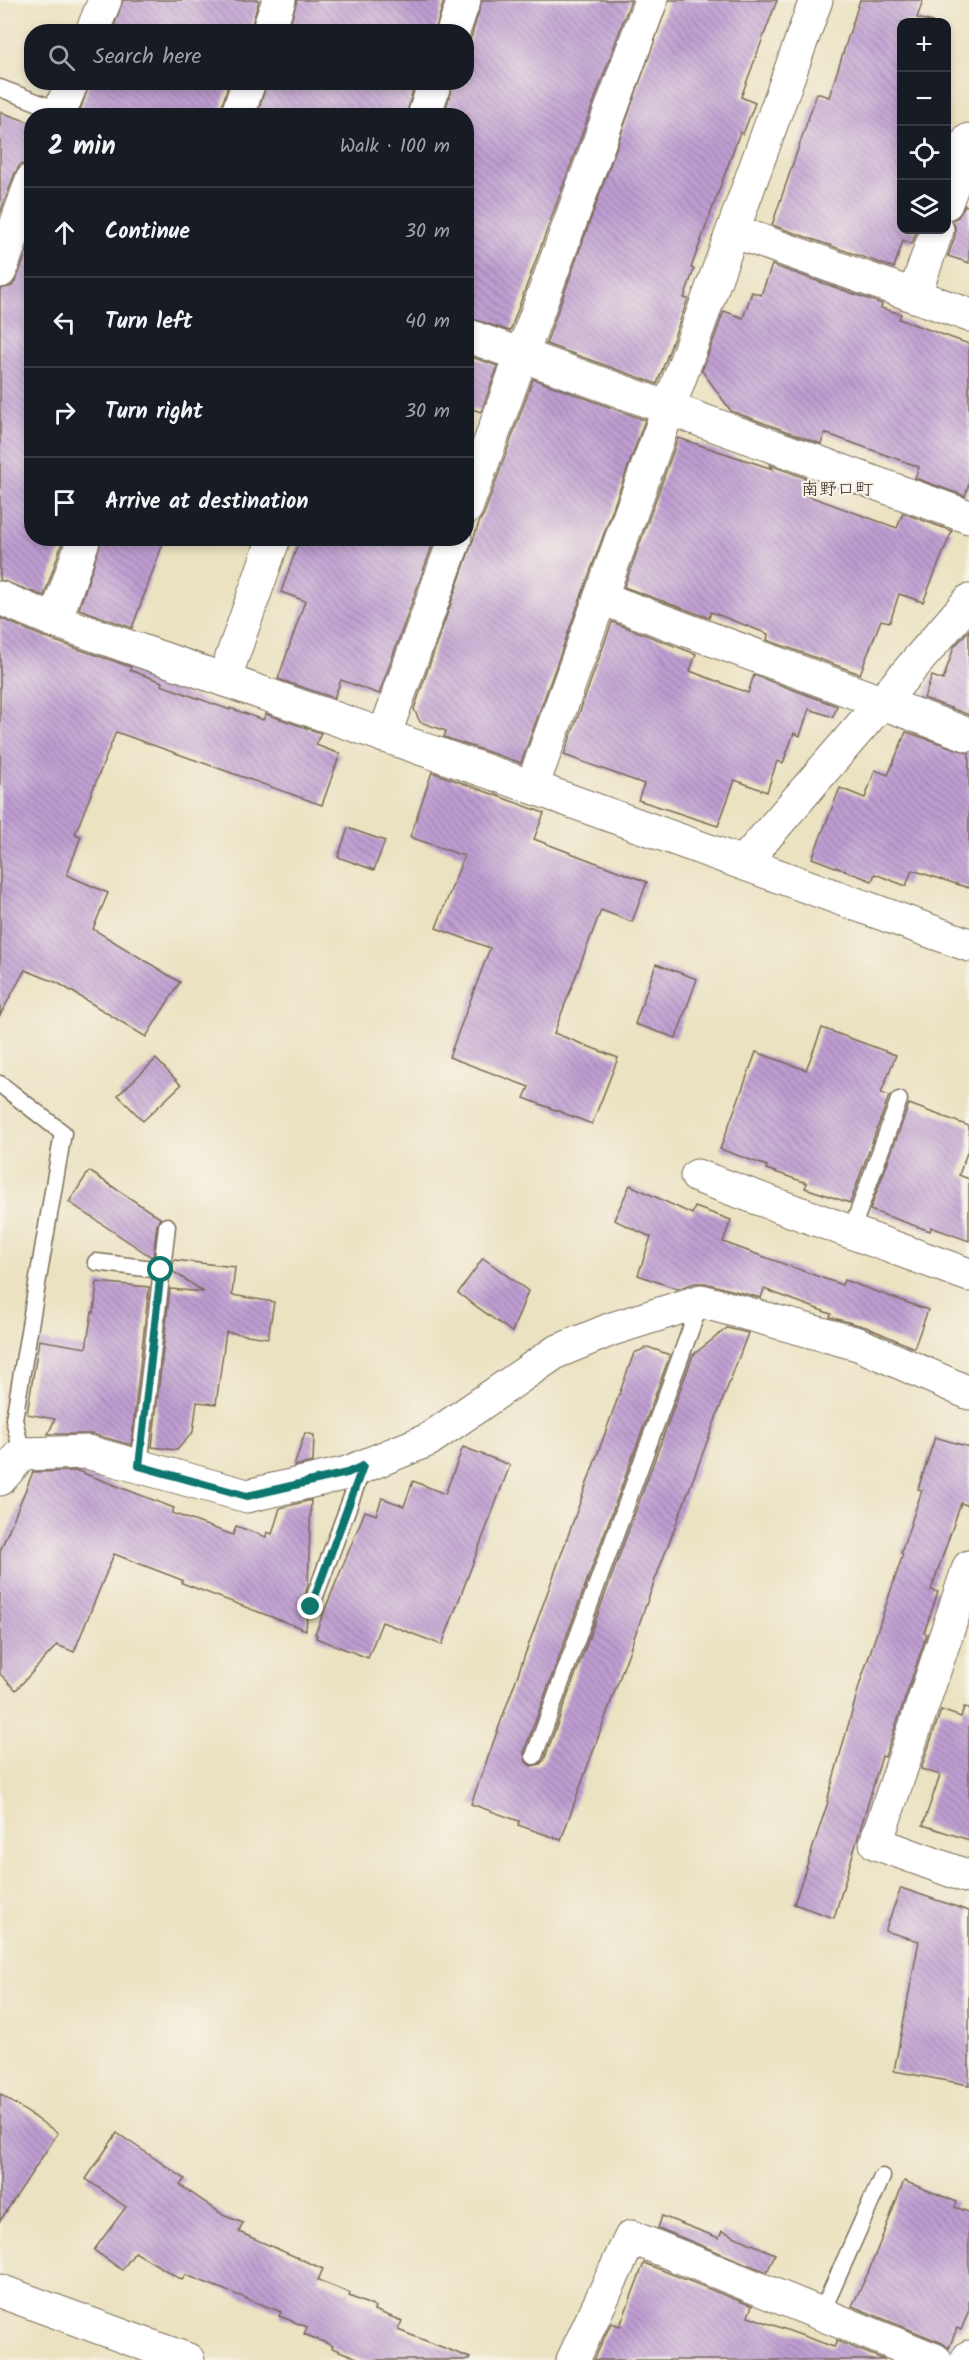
<!DOCTYPE html>
<html lang="en">
<head>
<meta charset="utf-8">
<style>
  :root { --surface:#171b24; --page:#242831; --text:#f1f3f6; --muted:#9ea1a6; --line:#363941 }
  body { margin:0; font-family:Kalam,"Klee One",sans-serif; background:var(--page); color:var(--text) }
  .controls { position:absolute; right:18px; top:18px; display:grid; overflow:hidden; border-radius:12px; box-shadow:0 3px 9px #0003 }
  .controls button { width:54px; height:54px; display:grid; place-items:center; padding:0; border:0; border-bottom:2px solid var(--line); background:var(--surface); color:var(--text); font:30px sans-serif }
  .stop { position:absolute; width:18px; height:18px; margin:-14px; border:4px solid #0f766e; border-radius:50%; background:#fff }
  .stop.end { background:#0f766e; border-color:#fff; box-shadow:0 2px 6px #0008 }
  .list { margin:0; padding:0; list-style:none }
  h2 { display:flex; justify-content:space-between; align-items:center; height:78px; margin:0; padding:0 24px; font-size:26px }
  h2 small { font-size:20px; font-weight:400; color:var(--muted) }
  .list li { display:grid; grid-template-columns:39px 1fr auto; gap:18px; align-items:center; box-sizing:border-box; height:90px; padding:0 24px; border-top:2px solid var(--line) }
  .list b { display:block; font-size:22px; white-space:nowrap }
  .list em { font-size:20px; font-style:normal; color:var(--muted) }
  .icon { flex:none; width:33px; height:33px; fill:none; stroke:currentColor; stroke-width:2; stroke-linecap:round; stroke-linejoin:round }
  .map { position:relative; flex:none; width:969px; height:2360px; overflow:hidden }
  .search { position:absolute; background:var(--surface); box-shadow:0 3px 9px #0003; left:24px; top:24px; width:450px; height:66px; display:flex; align-items:center; gap:15px; box-sizing:border-box; padding:0 21px; border-radius:24px; color:var(--muted); font-size:22px }
  .panel { position:absolute; background:var(--surface); box-shadow:0 3px 9px #0003; left:24px; top:108px; width:450px; height:438px; border-radius:24px }
  .map>svg:first-child { display:block }
  .building { fill:url(#building-back-hatch) }
  .lines { fill:none; stroke-linecap:round; stroke-linejoin:round }
  .service-casing { stroke:#796a57; stroke-width:19 }
  .minor-casing { stroke:#796a57; stroke-width:35 }
  .tertiary-casing { stroke:#796a57; stroke-width:35 }
  .service { stroke:#fff; stroke-width:16 }
  .minor { stroke:#fff; stroke-width:33 }
  .tertiary { stroke:#fff; stroke-width:33 }
  .route { stroke:#0f766e; stroke-width:8 }
  .labels { text-anchor:middle; stroke-width:4.5; stroke-linejoin:round; paint-order:stroke }
  .neighbourhood-label { font-size:18px; fill:#3b2a1e; stroke:#f7f3e8 }
</style>
</head>
<body>
<div class="map">
<svg width="969" height="2360" viewBox="0 0 969 2360">
  <defs>
    <pattern id="building-back-hatch" width="6" height="6" patternUnits="userSpaceOnUse" patternTransform="scale(1.5)"><rect width="6" height="6" fill="#bf9ed2"/><path d="M-1 5l2 2M0 0l6 6M5-1l2 2" fill="none" stroke="#9c81aa"/></pattern>
  </defs>
  <rect width="100%" height="100%" fill="#f7f3e8"/>
  <filter id="ink" filterUnits="userSpaceOnUse"><feTurbulence type="fractalNoise" baseFrequency=".0167" numOctaves="2"/><feDisplacementMap in="SourceGraphic" scale="12" xChannelSelector="R" yChannelSelector="G"/><feConvolveMatrix kernelMatrix="1 2 1 2 8 2 1 2 1" color-interpolation-filters="sRGB"/></filter>
  <filter id="wash" filterUnits="userSpaceOnUse"><feTurbulence type="fractalNoise" baseFrequency=".008" numOctaves="4" result="noise"/><feDisplacementMap in="SourceGraphic" scale="24" xChannelSelector="R" yChannelSelector="G"/><feGaussianBlur stdDeviation="1.35" result="paint"/><feColorMatrix in="noise" values="0 0 0 0 0 0 0 0 0 0 0 0 0 0 0 0 0 1.4 0 .05"/><feComposite in="paint" operator="in"/></filter>
  <g filter="url(#wash)">
    <rect width="100%" height="100%" fill="#ebe2c1"/>
    <g id="blocks">
      <g class="building">
        <polygon points="123,0 259,0 250,32 112,32"/>
        <polygon points="297,0 444,0 435,32 288,32"/>
        <polygon points="482,0 631,0 510,331 466,317 466,116 444,116 453,82 466,82 466,45 471,38"/>
        <polygon points="669,0 777,0 741,97 755,103 743,134 740,132 691,268 694,269 684,298 688,299 657,384 546,344"/>
        <polygon points="860,0 923,0 917,18 933,22 902,22 902,230 917,230 912,244 903,240 894,268 772,225 817,93 829,97"/>
        <polygon points="90,82 229,82 219,116 78,116"/>
        <polygon points="267,82 415,82 406,116 257,116"/>
        <polygon points="0,112 32,123 32,162 20,165 15,173 0,214"/>
        <polygon points="965,205 969,207 969,263 948,256 955,236 955,227 952,220 958,217"/>
        <polygon points="32,238 32,538 64,538 44,596 0,580 0,289 12,286 17,278"/>
        <polygon points="772,265 882,304 881,308 901,314 899,319 969,344 969,484 965,496 915,478 919,467 908,463 825,433 821,444 731,411 702,371 724,311 743,318 752,292 761,295"/>
        <polygon points="466,355 498,366 481,412 466,407"/>
        <polygon points="533,379 645,420 521,763 444,737 446,731 420,722 414,709 480,520 484,514"/>
        <polygon points="678,438 773,469 770,465 811,480 806,495 897,528 903,513 952,531 923,602 899,594 890,622 881,620 860,674 767,640 768,634 711,612 709,618 624,587"/>
        <polygon points="102,538 165,538 132,628 79,609"/>
        <polygon points="300,538 435,538 379,694 341,680 334,698 278,679 305,601 281,592"/>
        <polygon points="0,618 49,639 131,667 130,670 162,682 161,685 230,710 230,708 263,720 266,714 321,733 316,745 340,754 322,805 116,732 75,834 81,836 67,875 108,893 93,929 180,982 146,1037 58,983 25,970 0,1015"/>
        <polygon points="612,622 696,654 690,671 748,693 754,675 837,706 833,717 809,709 800,736 794,733 783,763 777,761 767,792 735,780 718,826 638,800 644,784 564,755"/>
        <polygon points="969,630 969,715 924,698 932,676 943,680 954,647"/>
        <polygon points="906,732 969,753 969,888 912,870 906,886 875,874 872,881 812,858 840,788 865,798 875,770 888,775"/>
        <polygon points="432,772 544,813 534,839 647,882 632,922 601,910 554,1033 618,1058 592,1124 524,1098 529,1087 449,1057 490,948 436,928 464,856 410,837"/>
        <polygon points="348,828 385,841 374,870 338,857"/>
        <polygon points="656,964 697,979 676,1038 635,1024"/>
        <polygon points="822,1028 896,1055 881,1093 889,1096 850,1203 805,1188 807,1183 766,1169 767,1166 720,1149 756,1052 806,1070"/>
        <polygon points="156,1059 181,1085 143,1121 118,1095"/>
        <polygon points="909,1104 969,1126 969,1147 959,1175 969,1179 969,1241 931,1227 930,1231 870,1210"/>
        <polygon points="89,1171 160,1218 157,1225 153,1258 69,1202"/>
        <polygon points="630,1185 692,1214 695,1207 731,1220 723,1242 842,1285 844,1280 928,1310 914,1348 866,1327 830,1317 831,1314 764,1289 761,1298 705,1283 695,1283 677,1289 638,1275 651,1237 614,1220"/>
        <polygon points="483,1258 528,1291 512,1332 458,1293"/>
        <polygon points="174,1260 235,1267 232,1295 274,1302 268,1338 226,1332 216,1404 197,1402 193,1432 177,1450 152,1447 170,1289 204,1292 172,1271"/>
        <polygon points="97,1282 149,1287 131,1445 92,1434 48,1434 55,1419 27,1414 39,1340 86,1348 92,1312 94,1313"/>
        <polygon points="727,1328 748,1333 655,1580 561,1840 518,1825 519,1821 471,1804 634,1353 648,1347 670,1355 524,1752 526,1762 531,1766 540,1764 544,1760 693,1355"/>
        <polygon points="305,1433 314,1435 313,1462 294,1466"/>
        <polygon points="935,1437 969,1447 969,1506 961,1503 931,1590 938,1592 924,1633 927,1634 885,1757 882,1756 834,1918 794,1904 828,1802 827,1801 860,1683 903,1554 901,1553 922,1490 918,1489"/>
        <polygon points="463,1447 510,1465 442,1645 382,1622 368,1658 316,1638 317,1635 315,1634 365,1511 376,1515 382,1498 404,1506 413,1481 445,1494"/>
        <polygon points="78,1471 174,1508 172,1513 233,1535 236,1526 266,1537 267,1532 272,1534 280,1508 311,1500 308,1585 301,1608 307,1616 306,1630 182,1583 182,1580 114,1554 74,1652 57,1645 16,1690 0,1674 0,1551 33,1472"/>
        <polygon points="964,1707 969,1708 969,1840 923,1825 940,1775 921,1769 941,1710 961,1717"/>
        <polygon points="901,1888 969,1911 969,2085 894,2071 919,1941 885,1931"/>
        <polygon points="0,2094 58,2133 0,2221"/>
        <polygon points="117,2133 185,2179 180,2185 225,2216 243,2223 239,2232 323,2269 318,2280 350,2293 349,2296 375,2307 374,2310 402,2321 398,2330 470,2358 469,2360 362,2360 332,2348 333,2346 304,2334 307,2327 279,2316 281,2312 186,2275 182,2280 135,2252 122,2270 94,2250 126,2207 86,2179"/>
        <polygon points="904,2181 957,2202 955,2207 969,2212 969,2310 961,2330 957,2328 949,2348 942,2343 852,2306 868,2273"/>
        <polygon points="662,2216 719,2238 722,2231 775,2254 767,2272 658,2228"/>
        <polygon points="644,2263 752,2306 748,2316 834,2347 837,2341 885,2360 594,2360 611,2323 620,2326"/>
      </g>
    </g>
  </g>
  <g filter="url(#ink)">
    <use href="#blocks" fill-opacity="0" stroke="#796a57" stroke-width="1.5"/>
    <g class="lines">
      <g class="service-casing">
        <g id="service">
          <polyline points="0,88 60,111"/>
          <polyline points="0,1084 63,1133 14,1419 22,1454"/>
          <polyline points="851,1232 899,1100"/>
          <polyline points="96,1262 161,1270"/>
          <polyline points="139,1466 167,1226"/>
          <polyline points="311,1607 363,1467"/>
          <polyline points="534,1756 701,1301"/>
          <polyline points="821,2314 882,2177"/>
        </g>
      </g>
      <g class="minor-casing">
        <g id="minor">
          <polyline points="92,32 105,0"/>
          <polyline points="268,32 279,0"/>
          <polyline points="453,32 464,0"/>
          <polyline points="58,116 72,82"/>
          <polyline points="237,116 249,82"/>
          <polyline points="424,116 435,82"/>
          <polyline points="946,203 969,140"/>
          <polyline points="733,231 969,315"/>
          <polyline points="0,271 32,180"/>
          <polyline points="914,296 937,230"/>
          <polyline points="466,335 969,517"/>
          <polyline points="466,508 651,0"/>
          <polyline points="0,598 55,621 532,787 969,945"/>
          <polyline points="601,598 969,735"/>
          <polyline points="55,621 84,538"/>
          <polyline points="224,680 274,538"/>
          <polyline points="384,736 455,538"/>
          <polyline points="532,787 816,0"/>
          <polyline points="743,863 969,601"/>
          <polyline points="697,1176 969,1275"/>
          <polyline points="0,1479 22,1454 87,1452 247,1496 347,1473 428,1440 556,1352 612,1329 701,1301 858,1344 969,1393"/>
          <polyline points="969,1567 876,1843 969,1877"/>
          <polyline points="573,2360 631,2237 935,2360"/>
          <polyline points="967,2360 969,2357"/>
        </g>
      </g>
      <g class="tertiary-casing">
        <polyline id="tertiary" points="0,2291 188,2360"/>
      </g>
      <use href="#service" class="service"/>
      <use href="#minor" class="minor"/>
      <use href="#tertiary" class="tertiary"/>
    </g>
  </g>
  <g class="lines" filter="url(#ink)">
    <polyline class="route" points="161,1270 139,1466 247,1496 347,1473 363,1466 311,1607"/>
  </g>
  <g class="labels">
    <g class="neighbourhood-label">
      <text x="837" y="495">南野口町</text>
    </g>
  </g>
</svg>
<div class="controls">
<button>+</button>
<button>−</button>
<button><svg class="icon" aria-label="locate" viewBox="0 0 24 24"><circle cx="12" cy="12" r="6"/><path d="M12 2v4M12 18v4M2 12h4M18 12h4"/></svg></button>
<button><svg class="icon" aria-label="layers" viewBox="0 0 24 24"><path d="M12 4l9 5-9 5-9-5zM3 14l9 5 9-5"/></svg></button>
</div>
<div class="stop" style="left:161px;top:1270px"></div>
<div class="stop end" style="left:311px;top:1607px"></div>
<div class="search"><svg class="icon" aria-label="search" viewBox="0 0 24 24"><circle cx="10" cy="10" r="6"/><path d="M15 15l6 6"/></svg>Search here</div>
<section class="panel">
<h2>2 min<small>Walk · 100 m</small></h2>
<ul class="list">
<li><svg class="icon" aria-label="ahead" viewBox="0 0 24 24"><path d="M12 20V5M6 11l6-6 6 6"/></svg><div><b>Continue</b></div><em>30 m</em></li>
<li><svg class="icon" aria-label="left" viewBox="0 0 24 24"><path d="M17 20v-9H6M10 6l-5 5 5 5"/></svg><div><b>Turn left</b></div><em>40 m</em></li>
<li><svg class="icon" aria-label="right" viewBox="0 0 24 24"><path d="M7 20v-9h11M14 6l5 5-5 5"/></svg><div><b>Turn right</b></div><em>30 m</em></li>
<li><svg class="icon" aria-label="arrive" viewBox="0 0 24 24"><path d="M6 21V4h12l-3 4 3 4H6"/></svg><div><b>Arrive at destination</b></div></li>
</ul>
</section>
</div>
</body>
</html>
